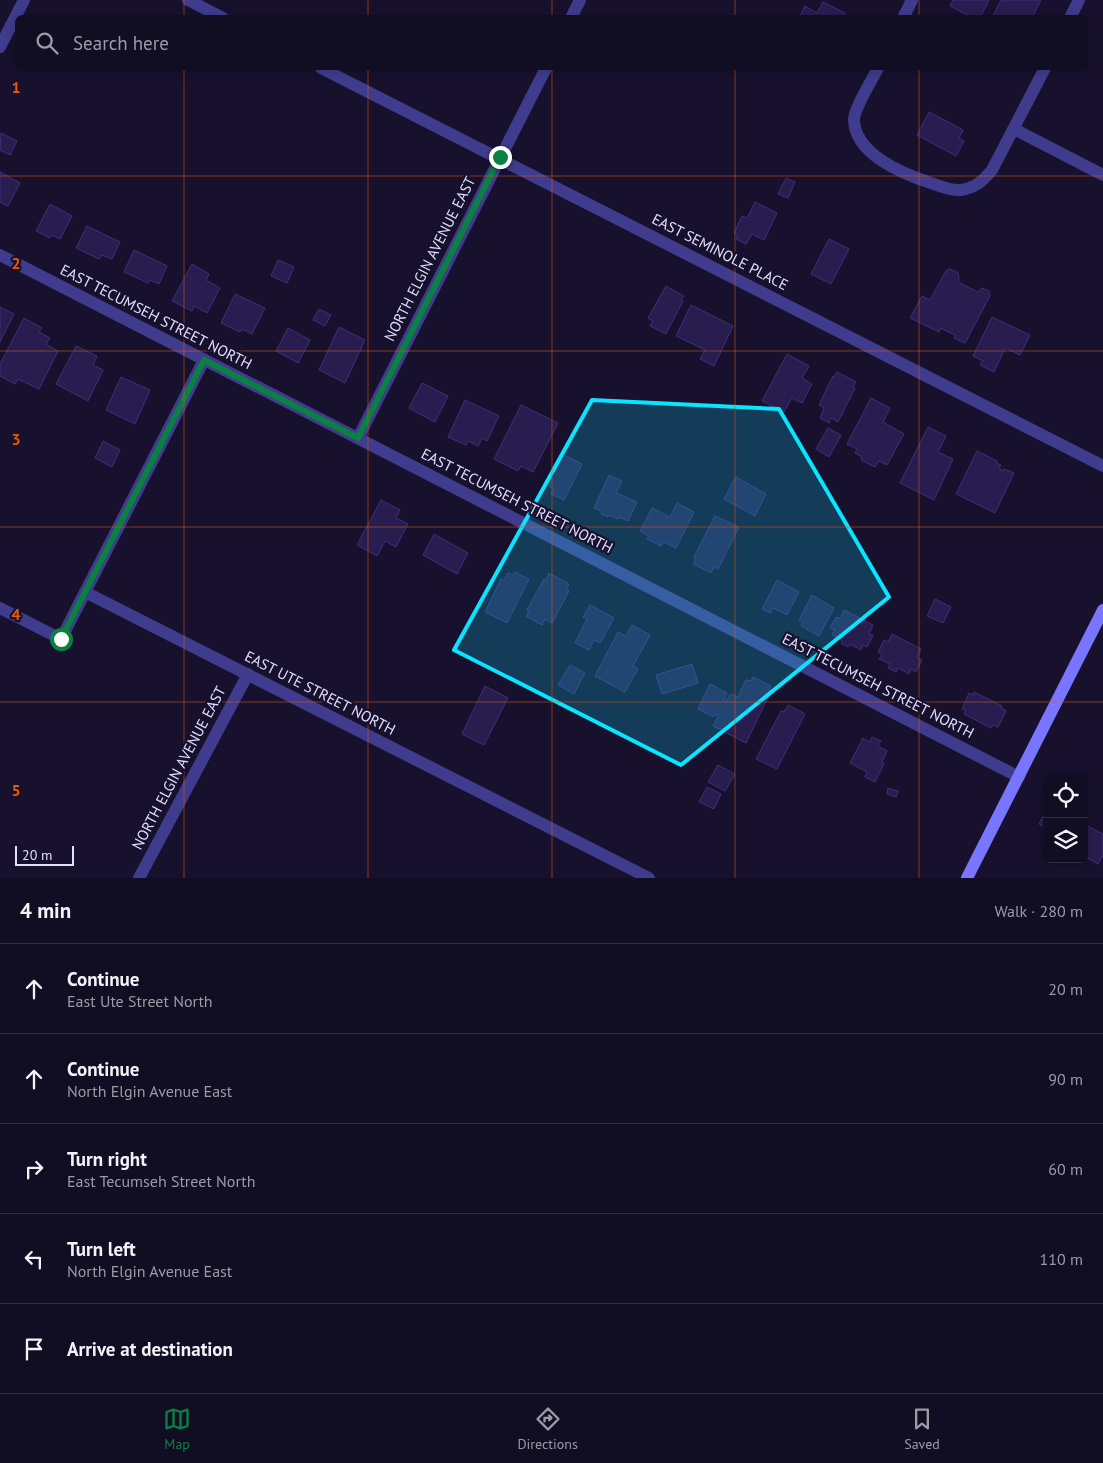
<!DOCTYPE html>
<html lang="en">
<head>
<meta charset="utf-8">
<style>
  :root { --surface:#110d22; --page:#1e1b2f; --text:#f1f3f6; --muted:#9c9ca5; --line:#302d40; --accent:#0b8043 }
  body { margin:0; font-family:"PT Sans",sans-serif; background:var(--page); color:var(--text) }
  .controls { position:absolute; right:15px; bottom:15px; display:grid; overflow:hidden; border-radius:8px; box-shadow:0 2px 12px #0003 }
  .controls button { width:45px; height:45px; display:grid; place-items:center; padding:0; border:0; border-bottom:1px solid var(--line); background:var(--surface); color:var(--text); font:25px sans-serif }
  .scale { position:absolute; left:15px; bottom:12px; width:59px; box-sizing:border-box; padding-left:5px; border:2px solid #e2deff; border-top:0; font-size:14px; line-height:18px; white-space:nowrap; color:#e2deff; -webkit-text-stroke:4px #17112e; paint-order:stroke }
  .stop { position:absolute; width:15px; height:15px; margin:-11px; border:4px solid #0b8043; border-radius:50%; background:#fff }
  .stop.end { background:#0b8043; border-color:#fff; box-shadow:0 1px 5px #0008 }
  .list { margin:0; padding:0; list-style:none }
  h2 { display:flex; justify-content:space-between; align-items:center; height:65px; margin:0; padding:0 20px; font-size:21px }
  h2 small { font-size:16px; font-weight:400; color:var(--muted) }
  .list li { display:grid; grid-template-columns:32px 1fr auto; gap:15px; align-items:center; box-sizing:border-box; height:90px; padding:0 20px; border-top:1px solid var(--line) }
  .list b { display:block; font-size:19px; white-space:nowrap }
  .list p { margin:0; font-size:16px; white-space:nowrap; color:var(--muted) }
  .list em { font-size:16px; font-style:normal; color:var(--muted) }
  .icon { flex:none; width:28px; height:28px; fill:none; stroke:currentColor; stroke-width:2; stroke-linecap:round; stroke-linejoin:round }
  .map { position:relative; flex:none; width:1103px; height:878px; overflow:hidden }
  .search { position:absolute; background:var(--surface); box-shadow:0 2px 12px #0003; left:15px; right:15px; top:15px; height:55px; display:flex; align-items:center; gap:12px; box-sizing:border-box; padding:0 18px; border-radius:8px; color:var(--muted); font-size:19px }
  .sheet { height:515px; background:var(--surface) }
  nav { display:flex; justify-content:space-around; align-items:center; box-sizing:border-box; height:70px; border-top:1px solid var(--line); background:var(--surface); font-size:14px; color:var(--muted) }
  nav a { display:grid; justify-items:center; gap:2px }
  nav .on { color:var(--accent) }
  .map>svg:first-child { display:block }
  .building { fill:#281d4f; stroke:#3f2f7b }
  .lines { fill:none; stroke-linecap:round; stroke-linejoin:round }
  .minor { stroke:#403c8d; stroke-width:12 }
  .secondary { stroke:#7a75ff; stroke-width:12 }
  .route { stroke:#0b8043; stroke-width:6 }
  .marked { fill:#0ae4ff; fill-opacity:0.2; stroke:#0ae4ff; stroke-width:4; stroke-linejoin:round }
  .grid { fill:none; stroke:#e8590c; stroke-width:1; stroke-opacity:0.55 }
  .labels { text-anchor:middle; stroke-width:4.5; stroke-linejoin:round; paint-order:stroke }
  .street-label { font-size:15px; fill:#e2deff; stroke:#17112e }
  .grid-label { font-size:16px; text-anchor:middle; font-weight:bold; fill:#e8590c; stroke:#17112e; stroke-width:4.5; stroke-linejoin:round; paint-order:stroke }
</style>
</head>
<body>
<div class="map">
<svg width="1103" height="878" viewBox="0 0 1103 878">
  <rect width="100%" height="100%" fill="#17112e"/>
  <g class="building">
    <polygon points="953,0 989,0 980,18 973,18 950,6"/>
    <polygon points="1001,0 1041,0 1032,18 992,18"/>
    <polygon points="823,2 845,13 843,18 799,18 805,6 817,13"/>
    <polygon points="929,112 963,130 959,138 964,141 956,156 917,135"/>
    <polygon points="1,133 17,141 10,155 0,150"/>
    <polygon points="0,172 20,183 8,206 0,202"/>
    <polygon points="786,178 795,182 788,198 778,194"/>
    <polygon points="755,202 777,213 764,240 752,234 746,244 736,239 738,235 734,233 742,216 747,218"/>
    <polygon points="50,204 72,216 60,239 52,235 50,238 36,231"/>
    <polygon points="87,226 120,242 112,259 102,255 99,259 76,248"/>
    <polygon points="829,239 849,249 831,284 811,274"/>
    <polygon points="134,250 167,266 159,284 150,280 148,283 124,272"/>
    <polygon points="278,260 294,267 287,283 271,276"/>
    <polygon points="192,264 209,274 206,280 220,288 207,313 194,306 192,311 172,301"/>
    <polygon points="950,269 958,273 959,278 958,282 978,292 982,288 989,291 990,296 965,343 954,338 955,335 940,328 939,332 910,318 922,296 930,300 946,271"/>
    <polygon points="666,286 684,296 681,300 683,301 666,334 650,326 653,321 648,318"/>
    <polygon points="235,294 265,308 252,334 242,329 240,332 221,323"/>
    <polygon points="691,305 733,326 714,366 700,359 705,350 676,336"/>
    <polygon points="0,307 14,314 0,342"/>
    <polygon points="319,309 331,315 325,326 313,320"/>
    <polygon points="992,317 1030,335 1020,355 1005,348 994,372 980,365 983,361 973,356"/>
    <polygon points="24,318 42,328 39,332 50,338 46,344 58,351 39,389 18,379 15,384 0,376 0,364"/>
    <polygon points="339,327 365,340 345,383 319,370"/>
    <polygon points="288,328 310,340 298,363 276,351"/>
    <polygon points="76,346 97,356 93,365 103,370 88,401 56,384"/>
    <polygon points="787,354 809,366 802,378 812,384 802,403 792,398 784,412 762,401"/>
    <polygon points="837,372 856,382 853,387 855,388 838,422 831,418 829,423 820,418 824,408 819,405 833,376 834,377"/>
    <polygon points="121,377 150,390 135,424 106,410"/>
    <polygon points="422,383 448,396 435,422 409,408"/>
    <polygon points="871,398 890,408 883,422 904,434 887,465 879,461 875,467 861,460 862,457 855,453 857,449 847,444"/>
    <polygon points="465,400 499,416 487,441 482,438 478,446 468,441 466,445 448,437"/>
    <polygon points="521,405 558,423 533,472 521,466 518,471 494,459"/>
    <polygon points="928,427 946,436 938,452 953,459 934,500 900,483"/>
    <polygon points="828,428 841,435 829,457 816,449"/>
    <polygon points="103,441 120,450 112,467 95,458"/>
    <polygon points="977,451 997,461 996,463 1001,465 999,468 1003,471 1004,469 1014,473 995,513 956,494"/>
    <polygon points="562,454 582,464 564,500 551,494 554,489 547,485"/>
    <polygon points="609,475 622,481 616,493 637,502 628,521 619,517 618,519 609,515 608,517 601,514 602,512 594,508"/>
    <polygon points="736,477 766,494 755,516 724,499"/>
    <polygon points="381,500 400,510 396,518 408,524 396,547 385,541 377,556 357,545"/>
    <polygon points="677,503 694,512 676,548 663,542 661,546 647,539 649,536 640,531 652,508 670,517"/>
    <polygon points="715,516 739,527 718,569 714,567 711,573 693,564 696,558 694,557"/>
    <polygon points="434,534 468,553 457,574 423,555"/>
    <polygon points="515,572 529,579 507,623 485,612 501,579 504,580 508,573 513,575"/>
    <polygon points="549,573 569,584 566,590 569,591 552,623 545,619 542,625 526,616 529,611 527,610 544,579 546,580"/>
    <polygon points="777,580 799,592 787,615 773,608 770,613 762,609"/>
    <polygon points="812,595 834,608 819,636 801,626 803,622 799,620"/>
    <polygon points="935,599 951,607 943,623 927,616"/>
    <polygon points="590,605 614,618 600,643 594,640 589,650 575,643 587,619 583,617"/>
    <polygon points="844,610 873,625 869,634 873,636 867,647 863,645 861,650 850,644 848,647 841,643 842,640 832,635 835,630 830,628 836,617 840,618"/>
    <polygon points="632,625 650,635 633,666 638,669 625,692 595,676 618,632 626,636"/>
    <polygon points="892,634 921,649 917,658 922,660 916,672 911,669 909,674 898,668 896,672 888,668 890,664 879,659 882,654 878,652 884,640 888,642"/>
    <polygon points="692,664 698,683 662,694 656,675"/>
    <polygon points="570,665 585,673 574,694 558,685"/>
    <polygon points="753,677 771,686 769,690 771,691 746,743 713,726 719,715 716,714 714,717 698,709 710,684 727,693 724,701 726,702 730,694 738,697 746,680 751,681"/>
    <polygon points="485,686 508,698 484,745 462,734"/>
    <polygon points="974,692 1002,706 1001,708 1006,711 998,727 993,725 991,728 964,714 966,710 962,709 969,693 973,695"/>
    <polygon points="788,705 805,714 777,769 756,759 781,711 784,712"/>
    <polygon points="872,737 881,741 878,746 887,751 882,762 884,764 875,782 865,777 867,772 850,763 863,738 870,742"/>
    <polygon points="718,765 735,774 725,791 708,782"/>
    <polygon points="707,787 721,794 714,809 699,802"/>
    <polygon points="888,788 898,791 896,797 887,794"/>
    <polygon points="1047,809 1047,828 1039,824"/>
    <polygon points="1084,824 1103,834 1103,855 1098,864 1084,856"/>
  </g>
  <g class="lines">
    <g class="minor">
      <polyline points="188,0 223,18"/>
      <polyline points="571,18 580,0"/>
      <polyline points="903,18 912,0"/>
      <polyline points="1070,18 1079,0"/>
      <polyline points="0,47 24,0"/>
      <polyline points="321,68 1103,466"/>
      <path d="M878 68C873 78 854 109 854 119 854 154 903 174 931 183 940 186 951 191 961 190 975 188 983 181 992 170L1045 68"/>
      <polyline points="1014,129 1103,175"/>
      <polyline points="0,255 1019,777"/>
      <polyline points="358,438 546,68"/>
      <polyline points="85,592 649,878"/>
      <polyline points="0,608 61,639 204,360"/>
      <polyline points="139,878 248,674"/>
    </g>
    <polyline class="secondary" points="967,878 1103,610"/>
  </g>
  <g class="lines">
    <polyline class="route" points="61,639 204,360 358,438 500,157"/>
  </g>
  <path class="marked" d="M592 400 779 409 889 597 681 765 454 650Z"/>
  <path class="grid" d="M184 0V18M368 0V18M552 0V18M735 0V18M919 0V18M184 68V878M368 68V878M552 68V878M735 68V878M919 68V878M0 176H1103M0 351H1103M0 527H1103M0 702H1103"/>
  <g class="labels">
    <g class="street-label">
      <text transform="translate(720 252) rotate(27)" y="5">EAST SEMINOLE PLACE</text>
      <text transform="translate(430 259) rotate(-63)" y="5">NORTH ELGIN AVENUE EAST</text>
      <text transform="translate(156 317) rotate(27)" y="5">EAST TECUMSEH STREET NORTH</text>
      <text transform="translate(517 501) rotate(27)" y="5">EAST TECUMSEH STREET NORTH</text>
      <text transform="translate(878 686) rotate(27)" y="5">EAST TECUMSEH STREET NORTH</text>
      <text transform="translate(320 693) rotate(27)" y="5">EAST UTE STREET NORTH</text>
      <text transform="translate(179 768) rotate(-62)" y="5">NORTH ELGIN AVENUE EAST</text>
    </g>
  </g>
  <g class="grid-label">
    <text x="16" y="93">1</text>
    <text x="16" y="269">2</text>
    <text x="16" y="445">3</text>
    <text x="16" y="620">4</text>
    <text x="16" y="796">5</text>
  </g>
</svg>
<div class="controls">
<button><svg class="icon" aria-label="locate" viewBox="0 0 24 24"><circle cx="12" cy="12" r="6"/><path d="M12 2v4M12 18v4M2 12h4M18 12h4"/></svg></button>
<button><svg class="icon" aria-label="layers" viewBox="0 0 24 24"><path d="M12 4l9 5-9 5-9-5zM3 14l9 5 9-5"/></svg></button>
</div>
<div class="scale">20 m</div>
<div class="stop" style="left:61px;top:639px"></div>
<div class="stop end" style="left:500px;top:157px"></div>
<div class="search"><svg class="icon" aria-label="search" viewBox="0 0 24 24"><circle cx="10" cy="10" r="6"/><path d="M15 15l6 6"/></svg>Search here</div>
</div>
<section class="sheet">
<h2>4 min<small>Walk · 280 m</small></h2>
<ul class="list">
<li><svg class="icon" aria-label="ahead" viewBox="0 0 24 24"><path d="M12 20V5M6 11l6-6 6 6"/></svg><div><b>Continue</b><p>East Ute Street North</p></div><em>20 m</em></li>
<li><svg class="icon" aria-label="ahead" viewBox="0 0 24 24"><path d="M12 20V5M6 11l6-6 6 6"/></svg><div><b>Continue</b><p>North Elgin Avenue East</p></div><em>90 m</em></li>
<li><svg class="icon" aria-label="right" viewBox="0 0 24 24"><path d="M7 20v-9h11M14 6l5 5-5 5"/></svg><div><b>Turn right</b><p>East Tecumseh Street North</p></div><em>60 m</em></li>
<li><svg class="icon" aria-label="left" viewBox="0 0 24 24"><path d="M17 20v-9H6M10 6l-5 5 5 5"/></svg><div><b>Turn left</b><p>North Elgin Avenue East</p></div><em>110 m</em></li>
<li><svg class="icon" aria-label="arrive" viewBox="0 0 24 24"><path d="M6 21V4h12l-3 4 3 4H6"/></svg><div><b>Arrive at destination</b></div></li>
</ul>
</section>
<nav>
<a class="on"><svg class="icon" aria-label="map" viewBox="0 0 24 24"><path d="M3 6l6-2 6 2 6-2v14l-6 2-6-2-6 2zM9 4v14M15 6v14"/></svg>Map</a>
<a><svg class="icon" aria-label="directions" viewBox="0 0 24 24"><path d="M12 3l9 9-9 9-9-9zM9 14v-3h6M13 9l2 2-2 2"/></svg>Directions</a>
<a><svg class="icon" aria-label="saved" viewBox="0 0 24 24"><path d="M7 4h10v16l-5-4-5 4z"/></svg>Saved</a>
</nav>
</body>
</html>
